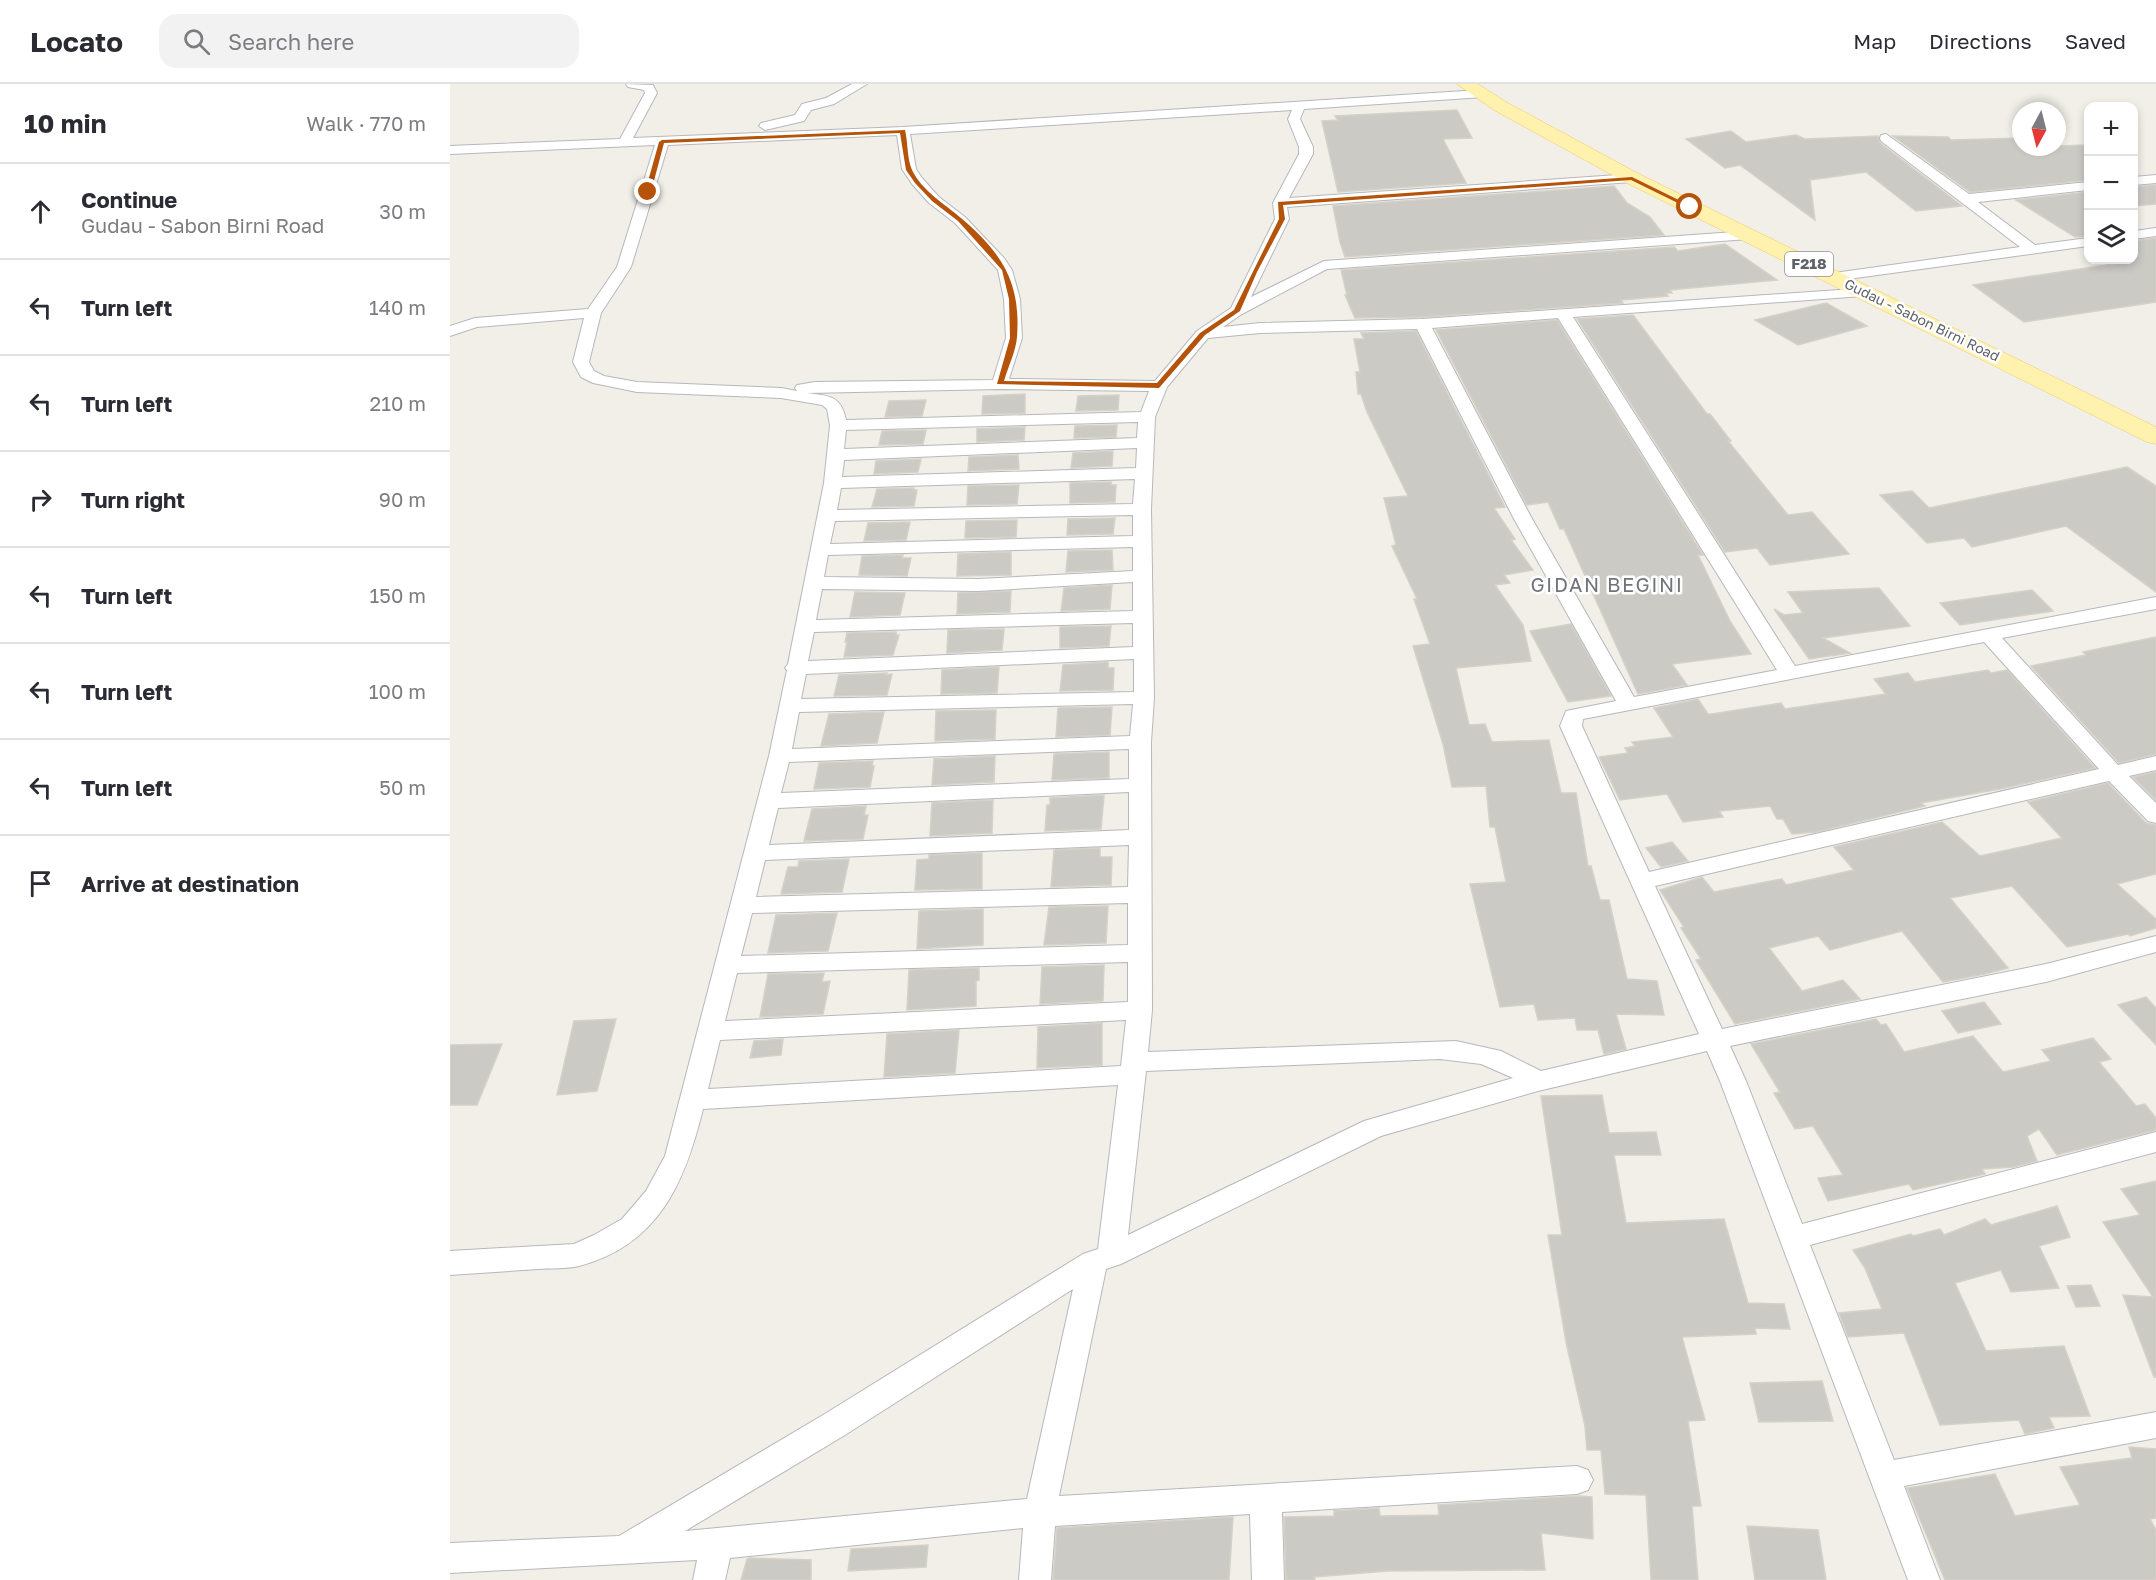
<!DOCTYPE html>
<html lang="en">
<head>
<meta charset="utf-8">
<style>
  :root { --surface:#fff; --page:#f2f2f3; --text:#2b2b33; --muted:#7c7c81; --line:#e1e1e2 }
  body { margin:0; font-family:"Golos Text",sans-serif; background:var(--page); color:var(--text) }
  .controls { position:absolute; right:18px; top:18px; display:grid; overflow:hidden; border-radius:12px; box-shadow:0 3px 9px #0003 }
  .controls button { width:54px; height:54px; display:grid; place-items:center; padding:0; border:0; border-bottom:2px solid var(--line); background:var(--surface); color:var(--text); font:30px sans-serif }
  .compass { position:absolute; left:1562px; top:18px; width:54px; height:54px; border-radius:50%; background:var(--surface); box-shadow:0 3px 9px #0003; rotate:187deg }
  .stop { position:absolute; width:18px; height:18px; margin:-14px; border:4px solid #b45309; border-radius:50%; background:#fff }
  .stop.end { background:#b45309; border-color:#fff; box-shadow:0 2px 6px #0008 }
  .list { margin:0; padding:0; list-style:none }
  h2 { display:flex; justify-content:space-between; align-items:center; height:78px; margin:0; padding:0 24px; font-size:26px }
  h2 small { font-size:20px; font-weight:400; color:var(--muted) }
  .list li { display:grid; grid-template-columns:39px 1fr auto; gap:18px; align-items:center; box-sizing:border-box; height:96px; padding:0 24px; border-top:2px solid var(--line) }
  .list b { display:block; font-size:22px; white-space:nowrap }
  .list p { margin:0; font-size:20px; white-space:nowrap; color:var(--muted) }
  .list em { font-size:20px; font-style:normal; color:var(--muted) }
  .icon { flex:none; width:33px; height:33px; fill:none; stroke:currentColor; stroke-width:2; stroke-linecap:round; stroke-linejoin:round }
  .map { position:relative; flex:none; width:1706px; height:1496px; overflow:hidden }
  header { display:flex; align-items:center; gap:36px; box-sizing:border-box; height:84px; padding:0 30px; background:var(--surface); border-bottom:2px solid var(--line) }
  header strong { font-size:28px }
  nav { display:flex; gap:33px; margin-inline-start:auto; font-size:21px }
  .search { width:420px; height:54px; background:var(--page); display:flex; align-items:center; gap:15px; box-sizing:border-box; padding:0 21px; border-radius:18px; color:var(--muted); font-size:22px }
  main { display:flex }
  aside { flex:1; background:var(--surface) }
  .map>svg:first-child { display:block }
  .building { fill:#cccac5; stroke:#d6d1c6; stroke-width:1.5 }
  .lines { fill:none; stroke-linecap:round; stroke-linejoin:round }
  .minor-casing { stroke:#b5b8bc; stroke-width:2 }
  .primary-casing { stroke:#f2c960; stroke-width:1 }
  .minor { fill:#fff; fill-rule:evenodd }
  .primary { fill:#fff2af; fill-rule:evenodd }
  .route { fill:#b45309 }
  .labels { text-anchor:middle; stroke-width:5; stroke-linejoin:round; paint-order:stroke }
  .far-street-label { font-size:14px; fill:#5f6368; stroke:#fff }
  .shield { fill:#fff; stroke:#8f9295; stroke-width:1.5 }
  .shield-label { font-size:15px; font-weight:bold; fill:#5f6368 }
  .quarter-label { font-size:20px; letter-spacing:1.5px; fill:#70757a; stroke:#fff }
</style>
</head>
<body>
<header>
<strong>Locato</strong>
<div class="search"><svg class="icon" aria-label="search" viewBox="0 0 24 24"><circle cx="10" cy="10" r="6"/><path d="M15 15l6 6"/></svg>Search here</div>
<nav><a>Map</a><a>Directions</a><a>Saved</a></nav>
</header>
<main>
<aside>
<h2>10 min<small>Walk · 770 m</small></h2>
<ul class="list">
<li><svg class="icon" aria-label="ahead" viewBox="0 0 24 24"><path d="M12 20V5M6 11l6-6 6 6"/></svg><div><b>Continue</b><p>Gudau - Sabon Birni Road</p></div><em>30 m</em></li>
<li><svg class="icon" aria-label="left" viewBox="0 0 24 24"><path d="M17 20v-9H6M10 6l-5 5 5 5"/></svg><div><b>Turn left</b></div><em>140 m</em></li>
<li><svg class="icon" aria-label="left" viewBox="0 0 24 24"><path d="M17 20v-9H6M10 6l-5 5 5 5"/></svg><div><b>Turn left</b></div><em>210 m</em></li>
<li><svg class="icon" aria-label="right" viewBox="0 0 24 24"><path d="M7 20v-9h11M14 6l5 5-5 5"/></svg><div><b>Turn right</b></div><em>90 m</em></li>
<li><svg class="icon" aria-label="left" viewBox="0 0 24 24"><path d="M17 20v-9H6M10 6l-5 5 5 5"/></svg><div><b>Turn left</b></div><em>150 m</em></li>
<li><svg class="icon" aria-label="left" viewBox="0 0 24 24"><path d="M17 20v-9H6M10 6l-5 5 5 5"/></svg><div><b>Turn left</b></div><em>100 m</em></li>
<li><svg class="icon" aria-label="left" viewBox="0 0 24 24"><path d="M17 20v-9H6M10 6l-5 5 5 5"/></svg><div><b>Turn left</b></div><em>50 m</em></li>
<li><svg class="icon" aria-label="arrive" viewBox="0 0 24 24"><path d="M6 21V4h12l-3 4 3 4H6"/></svg><div><b>Arrive at destination</b></div></li>
</ul>
</aside>
<div class="map">
<svg width="1706" height="1496" viewBox="0 0 1706 1496">
  <rect width="100%" height="100%" fill="#f1efe8"/>
  <g class="building">
    <polygon points="1007,26 1022,54 993,55 1016,99 888,108 872,37 888,36 885,32"/>
    <polygon points="1281,47 1296,58 1346,51 1355,55 1428,52 1430,59 1512,122 1466,127 1416,88 1360,96 1365,136 1290,81 1275,84 1236,55"/>
    <polygon points="1443,52 1498,53 1501,56 1571,54 1571,63 1638,61 1638,96 1520,108"/>
    <polygon points="1706,101 1706,120 1683,122 1683,103"/>
    <polygon points="1164,102 1177,119 1200,133 1214,151 895,173 890,158 883,122"/>
    <polygon points="1638,108 1638,152 1625,153 1566,116"/>
    <polygon points="1706,154 1706,218 1574,238 1523,201 1683,177 1683,157"/>
    <polygon points="1275,160 1327,196 1220,206 1222,209 1216,209 1218,212 1171,216 1173,219 972,233 905,234 895,211 897,211 891,186 1224,163 1228,167"/>
    <polygon points="1376,219 1417,242 1348,261 1305,236"/>
    <polygon points="1183,231 1257,330 1260,330 1281,357 1278,357 1338,431 1362,428 1399,470 1320,481 1307,464 1275,468 1127,235"/>
    <polygon points="1107,236 1253,471 1248,471 1280,537 1301,570 1222,580 1237,601 1188,610 1114,445 1110,445 1098,418 1077,421 986,246"/>
    <polygon points="966,247 1055,423 1044,424 1065,455 1061,456 1083,486 1054,491 1060,499 1045,501 1073,541 1081,577 1006,584 1019,641 1035,640 1042,658 1099,656 1111,709 1126,709 1138,782 1141,782 1150,816 1159,816 1177,895 1207,897 1214,931 1166,930 1176,965 1154,970 1148,946 1127,946 1125,934 1088,936 1084,920 1050,923 1020,800 1056,798 1045,743 1040,743 1036,702 1002,703 993,660 963,562 980,560 964,515 967,515 942,462 946,461 934,414 958,412 917,328 911,310 908,310 906,288 910,288 904,255 914,255 911,249"/>
    <polygon points="575,310 575,329 532,330 533,312"/>
    <polygon points="669,311 668,326 626,327 628,312"/>
    <polygon points="476,316 472,332 435,333 439,317"/>
    <polygon points="667,341 666,353 624,354 625,342"/>
    <polygon points="575,343 574,356 527,358 527,345"/>
    <polygon points="476,346 473,360 429,361 432,347"/>
    <polygon points="663,367 662,382 621,384 623,369"/>
    <polygon points="568,371 569,385 518,387 519,373"/>
    <polygon points="471,375 468,388 424,390 426,377"/>
    <polygon points="1677,383 1706,402 1706,508 1616,442 1522,463 1514,454 1477,459 1430,411 1462,407 1479,424"/>
    <polygon points="661,398 661,401 666,401 665,418 620,419 620,399"/>
    <polygon points="569,401 567,420 517,421 518,402"/>
    <polygon points="464,404 464,406 467,406 464,422 422,423 427,405"/>
    <polygon points="665,434 663,450 617,451 618,435"/>
    <polygon points="567,436 566,453 515,454 516,437"/>
    <polygon points="460,438 456,456 414,457 418,439"/>
    <polygon points="662,466 663,486 616,488 618,467"/>
    <polygon points="561,468 561,491 507,492 508,470"/>
    <polygon points="453,471 452,474 461,474 457,492 409,491 412,472"/>
    <polygon points="662,501 660,525 611,527 614,504"/>
    <polygon points="1429,504 1460,542 1373,554 1400,569 1359,575 1324,525 1334,531 1353,529 1338,508"/>
    <polygon points="1582,506 1603,527 1510,541 1490,519"/>
    <polygon points="561,507 560,528 507,530 508,509"/>
    <polygon points="405,508 455,509 450,531 400,533"/>
    <polygon points="1121,540 1161,612 1118,618 1080,547"/>
    <polygon points="661,542 659,562 610,564 610,543"/>
    <polygon points="554,545 552,566 497,569 498,546"/>
    <polygon points="446,548 446,551 449,551 443,571 394,573 397,558 395,558 397,549"/>
    <polygon points="1706,553 1706,670 1669,679 1581,582 1636,571 1633,568"/>
    <polygon points="658,578 658,584 664,584 663,606 610,607 613,581"/>
    <polygon points="549,583 547,609 491,610 492,586"/>
    <polygon points="1538,586 1541,589 1557,586 1645,684 1550,705 1471,719 1475,722 1366,748 1342,750 1333,735 1327,735 1320,722 1269,727 1273,733 1233,738 1217,710 1170,716 1149,673 1178,669 1175,664 1185,662 1182,658 1223,653 1204,624 1248,615 1258,630 1262,630 1331,619 1335,625 1436,610 1424,595 1458,589 1465,598"/>
    <polygon points="437,589 436,591 442,590 437,611 384,612 389,591"/>
    <polygon points="662,623 660,651 606,653 608,624"/>
    <polygon points="546,626 545,655 485,657 486,627"/>
    <polygon points="434,628 427,659 371,662 379,630"/>
    <polygon points="659,668 659,694 602,696 604,670"/>
    <polygon points="545,672 544,698 482,701 484,675"/>
    <polygon points="423,677 422,682 424,682 420,703 364,705 369,679"/>
    <polygon points="1706,688 1706,716 1683,693"/>
    <polygon points="1658,699 1696,739 1706,741 1706,790 1667,800 1706,835 1706,844 1680,852 1678,850 1617,863 1562,802 1500,814 1558,884 1535,890 1493,898 1452,847 1380,866 1368,852 1319,864 1352,907 1393,896 1410,915 1285,940 1246,876 1251,875 1231,844 1234,843 1210,806 1252,793 1264,808 1332,795 1336,801 1404,786 1384,763 1492,738 1530,772 1612,754 1578,718"/>
    <polygon points="654,711 651,745 595,747 597,721 600,721 600,714"/>
    <polygon points="543,716 542,749 480,752 482,719"/>
    <polygon points="416,722 414,731 418,731 413,755 354,757 362,725"/>
    <polygon points="1222,758 1238,777 1211,783 1196,764"/>
    <polygon points="650,764 650,773 662,773 661,801 601,803 604,766"/>
    <polygon points="532,769 532,805 465,806 467,776 479,775 479,771"/>
    <polygon points="399,775 392,808 331,810 338,783 348,783 349,777"/>
    <polygon points="658,822 656,859 594,861 599,823"/>
    <polygon points="533,825 533,861 467,865 469,827"/>
    <polygon points="387,829 378,867 318,869 326,831"/>
    <polygon points="654,881 653,917 590,920 592,883"/>
    <polygon points="529,884 529,896 526,897 526,922 457,926 459,886"/>
    <polygon points="374,889 372,898 380,897 373,930 310,933 318,890"/>
    <polygon points="1696,913 1706,924 1706,961 1668,921"/>
    <polygon points="1534,918 1551,940 1508,949 1492,927"/>
    <polygon points="166,935 147,1007 107,1011 124,937"/>
    <polygon points="1426,935 1431,941 1436,940 1454,968 1523,952 1553,988 1601,977 1592,966 1643,954 1661,975 1649,978 1686,1022 1695,1020 1706,1034 1706,1046 1607,1071 1589,1045 1577,1052 1587,1077 1563,1083 1532,1085 1535,1090 1463,1106 1459,1100 1378,1117 1368,1094 1393,1091 1363,1042 1345,1045 1324,1009 1330,1008 1301,960"/>
    <polygon points="652,939 652,981 587,984 588,943"/>
    <polygon points="509,946 505,989 434,993 437,950"/>
    <polygon points="333,955 331,971 300,974 304,957"/>
    <polygon points="52,960 27,1021 0,1021 0,961"/>
    <polygon points="1152,1011 1159,1049 1206,1048 1211,1071 1164,1071 1176,1139 1274,1135 1298,1219 1334,1220 1340,1245 1305,1244 1306,1250 1232,1253 1255,1336 1238,1337 1251,1422 1242,1422 1248,1496 1201,1496 1196,1411 1155,1410 1151,1366 1137,1366 1135,1342 1116,1258 1098,1151 1112,1151 1091,1012"/>
    <polygon points="1706,1097 1706,1293 1704,1293 1673,1211 1703,1213 1653,1138 1690,1131 1671,1105"/>
    <polygon points="1607,1122 1620,1153 1589,1162 1609,1204 1561,1208 1551,1186 1505,1199 1536,1267 1614,1262 1640,1332 1599,1333 1604,1344 1575,1350 1569,1336 1490,1341 1454,1249 1398,1253 1389,1229 1432,1225 1415,1184 1403,1166 1461,1150 1463,1152 1490,1145 1494,1151 1535,1135 1541,1141"/>
    <polygon points="1641,1201 1650,1222 1626,1223 1617,1202"/>
    <polygon points="1372,1297 1383,1337 1309,1338 1300,1299"/>
    <polygon points="1679,1363 1706,1365 1706,1434 1700,1435 1706,1446 1706,1496 1495,1496 1457,1404 1545,1390 1565,1432 1630,1421 1610,1383 1682,1374"/>
    <polygon points="1128,1412 1142,1413 1143,1455 1091,1449 1095,1486 937,1487 864,1493 865,1496 836,1496 834,1433 884,1432 884,1427 929,1424 930,1432 989,1431 988,1421"/>
    <polygon points="783,1433 779,1496 603,1496 607,1444"/>
    <polygon points="1297,1442 1368,1446 1376,1496 1305,1496"/>
    <polygon points="478,1461 476,1483 398,1487 401,1465"/>
    <polygon points="300,1474 361,1476 361,1496 291,1496 297,1475"/>
  </g>
  <g class="lines">
    <g class="minor-casing">
      <g id="minor">
        <path d="M176 0 203 1 207 9 183 54 453 43 1030 6 1036 10 1034 13 854 25 850 35 863 63V70L839 114 1182 90 1189 94 1182 98 837 123 839 135 801 213 874 177 1299 147 1306 151 1299 155 877 185 792 230 773 243 810 239 972 235 1418 204 1421 207 1418 210 1413 212 1123 233 1345 582 1706 513V525L1552 554 1668 681 1706 672V686L1679 692 1706 719V739L1698 737 1659 697 1205 802 1272 945 1596 880 1706 852V868L1596 898 1280 962 1296 997 1352 1140 1706 1048V1068L1360 1161 1444 1376 1706 1328V1354L1454 1402 1490 1496H1458L1270 997 1257 967 1088 1007 931 1052 671 1180 656 1185 609 1412 1127 1382 1138 1386 1143 1396 1138 1406 1127 1410 832 1428 834 1496H802L800 1430 605 1442 601 1496H569L573 1444 280 1474 275 1496H243L247 1476 0 1489V1459L169 1452 373 1331 633 1170 648 1165 668 1001 253 1025C235 1098 209 1161 129 1182 116 1185 101 1184 88 1185 58 1187 29 1189 0 1191V1167L124 1160 144 1151 172 1135 196 1107 215 1072 319 672 337 586 335 584 338 580 374 399 380 341 377 325 372 321 331 314 187 308 143 299 131 293 123 278 134 234 27 243 0 252V242L25 234 138 225 167 183 205 61 0 70V62L170 55 195 9 194 6 178 3ZM842 26 838 35 849 63V70L823 119 825 135 781 224 747 247 705 297 559 295 572 254 570 215 562 186 554 174 515 133 489 113 472 94 466 85 460 50ZM447 51 452 85 462 100 479 119 505 139 548 186 554 215 556 254 543 296 365 298 347 301 345 304 347 307 331 304 187 298 154 292 144 287 139 278 151 229 181 183 218 61ZM1108 234 1327 586 1184 613 1081 433 982 244ZM967 245 1063 433 1166 617 1116 627 1110 642 1249 950 1091 987 1051 967 1006 957 698 968 702 926 701 658 704 614 701 425 705 333 717 303 758 254 810 249ZM549 305 699 307 691 328 396 336C391 311 379 312 357 309ZM688 338 687 354 394 365 396 346ZM687 364 686 384 392 393 394 376ZM685 395 683 420 387 426 391 404ZM683 431V452L380 460 385 437ZM683 463V487L528 495 374 493 378 471ZM683 498V527L366 536 372 505 528 507ZM683 539V563L358 577 364 548ZM1534 558 1649 685 1199 788 1132 642 1133 635ZM684 575V608L351 615 356 590ZM683 620 680 652 342 665 349 628ZM679 665V695L331 709 339 678ZM679 708V746L319 761 328 724ZM679 761 678 803 306 813 315 776ZM678 819V861L291 872 302 829ZM678 878V918L275 937 287 889ZM676 936 671 982 258 1005 270 956ZM990 975 1031 980 1063 994 914 1037 678 1151 696 987ZM623 1205 577 1415 235 1447 395 1351Z"/>
        <polygon points="402,0 417,0 384,20 361,26 354,37 315,46 309,42 311,39 345,31 352,20 376,14"/>
        <polygon points="1436,50 1519,110 1638,98 1638,106 1528,118 1585,161 1638,154 1638,162 1384,197 1379,196 1377,193 1379,190 1384,189 1570,163 1431,57 1430,54 1431,51"/>
        <polygon points="1706,91 1706,99 1684,101 1684,93"/>
        <polygon points="1706,144 1706,152 1684,155 1684,147"/>
      </g>
    </g>
    <g class="primary-casing">
      <polygon id="primary" points="1007,0 1028,0 1056,18 1189,90 1706,343 1706,360 1697,358 1175,98 1044,26"/>
    </g>
    <use href="#minor" class="minor"/>
    <use href="#primary" class="primary"/>
  </g>
  <path class="route" d="M455 46C458 58 457 75 462 86 472 107 495 120 511 134 552 169 571 198 567 253 566 267 558 283 554 297L707 299 750 249 784 226 829 135 828 118 1182 93 1243 123 1238 124 1181 96 833 121 835 135 807 188 790 227 755 251 709 304 547 300 560 254 559 215 552 186 508 137 482 117 465 99 456 86 450 49 214 59 201 108H195L209 58 212 56Z"/>
  <g class="labels">
    <g class="far-street-label">
      <text transform="translate(1472 236) rotate(26)" y="5">Gudau - Sabon Birni Road</text>
    </g>
    <rect class="shield" x="1335" y="168" width="48" height="24" rx="4.5"/>
    <g class="shield-label">
      <text x="1359" y="185">F218</text>
    </g>
    <g class="quarter-label">
      <text x="1157" y="508">GIDAN BEGINI</text>
    </g>
  </g>
</svg>
<div class="controls">
<button>+</button>
<button>−</button>
<button><svg class="icon" aria-label="layers" viewBox="0 0 24 24"><path d="M12 4l9 5-9 5-9-5zM3 14l9 5 9-5"/></svg></button>
</div>
<svg class="compass" viewBox="-18 -18 36 36"><path d="M0-13l5 13h-10z" fill="#e53935"/><path d="M0 13l5-13h-10z" fill="#7c7c81"/></svg>
<div class="stop" style="left:1240px;top:123px"></div>
<div class="stop end" style="left:198px;top:108px"></div>
</div>
</main>
</body>
</html>
